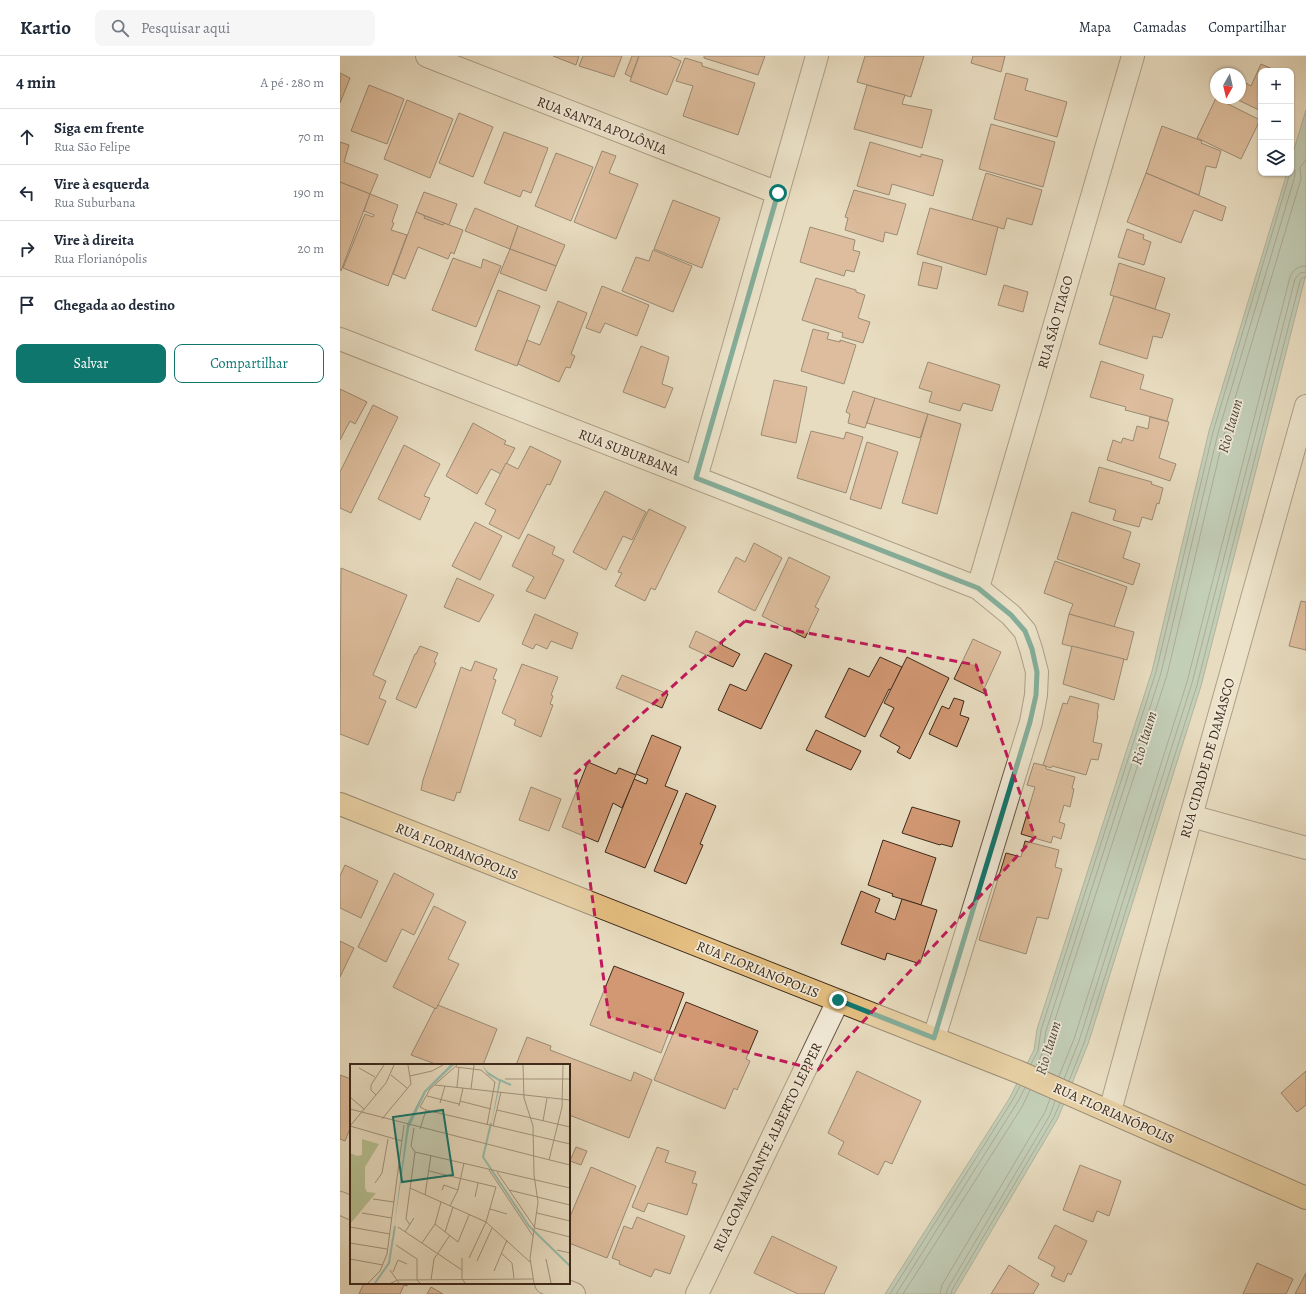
<!DOCTYPE html>
<html lang="pt">
<head>
<meta charset="utf-8">
<style>
  :root { --surface:#fff; --page:#f6f6f7; --text:#1f2937; --muted:#747a83; --line:#e0e1e3; --accent:#0f766e }
  body { margin:0; font-family:Alegreya,serif; background:var(--page); color:var(--text) }
  .controls { position:absolute; right:12px; top:12px; display:grid; overflow:hidden; border-radius:8px; box-shadow:0 1px 3px #0004 }
  .controls button { width:36px; height:36px; display:grid; place-items:center; padding:0; border:0; border-bottom:1px solid var(--line); background:var(--surface); color:var(--text); font:20px sans-serif }
  .compass { position:absolute; left:870px; top:12px; width:36px; height:36px; border-radius:50%; background:var(--surface); box-shadow:0 1px 3px #0004; rotate:188deg }
  .stop { position:absolute; width:12px; height:12px; margin:-9px; border:3px solid #0f766e; border-radius:50%; background:#fff }
  .stop.end { background:#0f766e; border-color:#fff; box-shadow:0 1px 4px #0008 }
  .list { margin:0; padding:0; list-style:none }
  h2 { display:flex; justify-content:space-between; align-items:center; height:52px; margin:0; padding:0 16px; font-size:17px }
  h2 small { font-size:13px; font-weight:400; color:var(--muted) }
  .list li { display:grid; grid-template-columns:26px 1fr auto; gap:12px; align-items:center; box-sizing:border-box; height:56px; padding:0 16px; border-top:1px solid var(--line) }
  .list b { display:block; font-size:15px; white-space:nowrap }
  .list p { margin:0; font-size:13px; white-space:nowrap; color:var(--muted) }
  .list em { font-size:13px; font-style:normal; color:var(--muted) }
  .actions { display:flex; gap:8px; padding:12px 16px }
  .actions a { flex:1; padding:9px 0; border:1px solid var(--accent); border-radius:8px; text-align:center; font-size:14px; color:var(--accent) }
  .actions .main { background:var(--accent); color:#fff }
  .icon { flex:none; width:22px; height:22px; fill:none; stroke:currentColor; stroke-width:2; stroke-linecap:round; stroke-linejoin:round }
  .map { position:relative; flex:none; width:966px; height:1238px; overflow:hidden }
  header { display:flex; align-items:center; gap:24px; box-sizing:border-box; height:56px; padding:0 20px; background:var(--surface); border-bottom:1px solid var(--line) }
  header strong { font-size:19px }
  nav { display:flex; gap:22px; margin-inline-start:auto; font-size:14px }
  .search { width:280px; height:36px; background:var(--page); display:flex; align-items:center; gap:10px; box-sizing:border-box; padding:0 14px; border-radius:8px; color:var(--muted); font-size:15px }
  main { display:flex }
  aside { flex:1; background:var(--surface) }
  .map>svg:first-child { display:block }
  .water { fill:#98bcad; stroke:#748172 }
  .lines { fill:none; stroke-linecap:round; stroke-linejoin:round }
  .shore { stroke:#6a7264; stroke-width:1 }
  .building { fill:#d19873; stroke:#3d291a }
  .minor-casing { stroke:#685644; stroke-width:24 }
  .major-casing { stroke:#3d291a; stroke-width:24 }
  .minor { stroke:#f0e8d6; stroke-width:22 }
  .major { stroke:#e4be80; stroke-width:22 }
  .route { stroke:#0f766e; stroke-width:5 }
  .marked { fill:none; stroke:#c2185b; stroke-width:3; stroke-dasharray:8 5; stroke-linejoin:round }
  .labels { text-anchor:middle; stroke-width:3.5; stroke-linejoin:round; paint-order:stroke }
  .street-label { font-size:14px; fill:#3d291a; stroke:#f0e8d6 }
  .water-label { font-size:15px; font-style:italic; fill:#544e3f; stroke:#f0e8d6 }
  .inset-river { fill:none; stroke:#98bcad; stroke-width:2 }
  .inset-road { fill:none; stroke:#a4947e; stroke-width:1 }
  .view { fill:#0f766e; fill-opacity:0.15; stroke:#0f766e; stroke-width:2 }
  .inset-edge { fill:none; stroke:#3d291a; stroke-width:2 }
</style>
</head>
<body>
<header>
<strong>Kartio</strong>
<div class="search"><svg class="icon" aria-label="search" viewBox="0 0 24 24"><circle cx="10" cy="10" r="6"/><path d="M15 15l6 6"/></svg>Pesquisar aqui</div>
<nav><a>Mapa</a><a>Camadas</a><a>Compartilhar</a></nav>
</header>
<main>
<aside>
<h2>4 min<small>A pé · 280 m</small></h2>
<ul class="list">
<li><svg class="icon" aria-label="ahead" viewBox="0 0 24 24"><path d="M12 20V5M6 11l6-6 6 6"/></svg><div><b>Siga em frente</b><p>Rua São Felipe</p></div><em>70 m</em></li>
<li><svg class="icon" aria-label="left" viewBox="0 0 24 24"><path d="M17 20v-9H6M10 6l-5 5 5 5"/></svg><div><b>Vire à esquerda</b><p>Rua Suburbana</p></div><em>190 m</em></li>
<li><svg class="icon" aria-label="right" viewBox="0 0 24 24"><path d="M7 20v-9h11M14 6l5 5-5 5"/></svg><div><b>Vire à direita</b><p>Rua Florianópolis</p></div><em>20 m</em></li>
<li><svg class="icon" aria-label="arrive" viewBox="0 0 24 24"><path d="M6 21V4h12l-3 4 3 4H6"/></svg><div><b>Chegada ao destino</b></div></li>
</ul>
<div class="actions"><a class="main">Salvar</a><a>Compartilhar</a></div>
</aside>
<div class="map">
<svg width="966" height="1238" viewBox="0 0 966 1238">
  <rect width="100%" height="100%" fill="#e8dcc0"/>
  <filter id="stains"><feTurbulence type="fractalNoise" baseFrequency=".005" numOctaves="4"/><feColorMatrix values="0 0 0 0 .2 0 0 0 0 .09 0 0 0 0 .02 0 0 0 .5 -.17"/></filter>
  <radialGradient id="worn" r=".72"><stop offset=".6" stop-color="#630" stop-opacity="0"/><stop offset="1" stop-color="#630" stop-opacity=".3"/></radialGradient>
  <polygon class="water" points="966,54 966,218 861,630 748,988 718,1062 614,1238 545,1238 669,1043 694,994 697,973 812,615 869,375 947,117 951,117 951,103"/>
  <g class="lines">
    <g class="shore">
      <polyline points="691,1008 698,995 701,974 816,616 873,376 950,117"/>
      <polyline points="696,1010 703,996 706,975 821,617 878,377 955,120 955,115 951,109"/>
      <polyline points="701,1013 709,998 711,976 827,619 884,379 961,123 960,111 966,104"/>
      <path d="M719 1020 734 983 847 626 950 221C953 214 958 210 966 210"/>
      <polyline points="724,1023 739,985 852,627 955,223 960,217 966,216"/>
      <polyline points="729,1025 744,987 857,629 960,225 962,222 966,221"/>
      <polyline points="550,1238 672,1045 680,1030"/>
      <polyline points="556,1238 677,1047 685,1032"/>
      <polyline points="563,1238 682,1051 690,1034"/>
      <polyline points="600,1238 602,1229 705,1056 710,1043"/>
      <polyline points="606,1238 608,1232 710,1059 715,1045"/>
      <polyline points="611,1238 612,1234 714,1061 720,1047"/>
    </g>
  </g>
  <g class="building">
    <polygon points="213,0 239,0 236,9"/>
    <polygon points="243,0 282,0 274,21 239,10"/>
    <polygon points="292,0 299,0 291,21 285,18"/>
    <polygon points="299,0 329,0 341,5 327,39 290,25"/>
    <polygon points="364,0 425,0 418,19 364,2"/>
    <polygon points="525,0 584,0 571,41 517,26"/>
    <polygon points="633,0 665,0 661,16 631,7"/>
    <polygon points="345,2 362,7 362,10 415,27 398,79 343,60 353,30 336,25"/>
    <polygon points="921,8 937,15 921,15 921,50 919,54 894,42 900,42 900,24 911,30"/>
    <polygon points="0,17 10,22 0,47"/>
    <polygon points="666,17 688,23 685,34 727,46 717,81 654,63"/>
    <polygon points="29,29 64,43 47,88 11,75"/>
    <polygon points="527,29 565,39 562,48 592,54 582,92 514,73"/>
    <polygon points="876,42 920,64 901,103 857,82"/>
    <polygon points="67,44 113,63 90,122 44,103"/>
    <polygon points="119,57 153,71 133,121 99,107"/>
    <polygon points="651,68 715,86 703,131 639,113"/>
    <polygon points="822,70 862,85 861,87 881,95 876,112 866,110 859,139 806,117"/>
    <polygon points="164,76 208,92 191,137 183,134 180,141 144,127"/>
    <polygon points="0,86 9,89 4,106 38,119 30,138 0,126"/>
    <polygon points="530,86 581,101 581,98 603,104 593,140 552,128 549,139 517,130"/>
    <polygon points="262,95 276,100 269,117 298,128 276,183 234,166"/>
    <polygon points="216,97 253,111 231,165 195,150"/>
    <polygon points="646,117 702,134 692,169 667,162 664,173 632,164"/>
    <polygon points="806,117 886,151 882,165 854,154 841,187 787,166"/>
    <polygon points="0,126 30,138 1,215 0,214"/>
    <polygon points="514,134 566,148 557,179 545,176 543,186 505,174 508,162 505,161"/>
    <polygon points="84,136 117,148 109,169 76,156"/>
    <polygon points="30,138 58,149 52,166 54,167 51,174 67,179 48,230 3,212 25,158 33,161 34,159 24,155"/>
    <polygon points="333,144 380,162 362,212 314,193"/>
    <polygon points="135,152 178,170 170,193 125,175"/>
    <polygon points="590,152 658,171 646,219 577,198"/>
    <polygon points="76,156 85,160 84,162 103,169 104,167 123,174 114,198 111,196 108,203 78,191 65,223 53,218"/>
    <polygon points="85,160 104,167 103,169 84,162"/>
    <polygon points="178,170 225,189 216,210 170,193"/>
    <polygon points="470,171 515,184 513,194 520,196 514,216 506,214 504,220 460,206"/>
    <polygon points="787,173 804,179 803,183 811,186 804,209 778,201"/>
    <polygon points="170,193 216,210 206,235 160,217"/>
    <polygon points="313,194 352,210 333,256 282,235 296,201 309,205"/>
    <polygon points="113,202 141,212 143,203 161,210 136,271 92,254"/>
    <polygon points="583,206 602,211 597,233 578,229"/>
    <polygon points="779,207 825,222 815,253 770,239"/>
    <polygon points="476,222 516,234 516,236 525,239 518,262 530,266 523,287 502,281 503,277 462,264"/>
    <polygon points="664,229 688,236 683,256 658,249"/>
    <polygon points="262,230 309,249 297,280 265,267 260,277 246,272"/>
    <polygon points="158,234 200,250 177,310 135,294"/>
    <polygon points="774,240 830,258 822,282 813,280 807,303 759,288"/>
    <polygon points="218,245 247,257 231,298 235,300 230,312 226,311 219,326 178,308 187,284 200,289"/>
    <polygon points="473,273 489,277 487,283 500,286 500,284 516,289 504,328 461,315"/>
    <polygon points="301,290 329,301 322,328 333,332 325,352 283,336"/>
    <polygon points="761,305 804,319 800,333 833,343 827,365 785,354 786,351 750,341"/>
    <polygon points="588,306 660,329 652,355 623,347 620,355 589,346 592,336 579,332"/>
    <polygon points="434,324 467,331 456,387 421,379"/>
    <polygon points="0,333 27,346 15,368 10,365 0,384"/>
    <polygon points="513,335 535,342 525,372 508,367 510,358 506,356"/>
    <polygon points="535,342 588,358 580,382 527,367"/>
    <polygon points="33,349 58,361 11,457 0,452 0,416"/>
    <polygon points="588,358 621,368 597,458 562,447"/>
    <polygon points="810,361 829,366 819,402 836,408 830,425 767,404 773,384 781,387 783,382 793,385 797,370 808,373"/>
    <polygon points="133,367 166,385 164,388 175,392 161,418 151,413 137,438 106,420"/>
    <polygon points="471,375 504,383 506,376 523,381 506,437 457,422"/>
    <polygon points="527,386 558,396 541,453 510,443"/>
    <polygon points="64,389 100,408 84,440 90,442 80,464 38,443"/>
    <polygon points="190,390 221,405 210,429 207,428 179,483 149,468 156,454 145,448 166,407 178,413"/>
    <polygon points="759,411 812,426 811,428 823,432 819,448 817,447 812,464 802,461 799,471 773,464 776,454 749,446"/>
    <polygon points="265,435 306,456 292,484 283,480 266,514 233,496"/>
    <polygon points="309,453 346,471 315,534 311,532 305,545 275,530 282,517 278,516"/>
    <polygon points="732,456 791,476 783,502 800,508 793,529 717,503"/>
    <polygon points="135,466 162,480 140,524 112,510"/>
    <polygon points="188,478 215,491 212,498 224,504 205,543 186,535 194,521 172,510"/>
    <polygon points="414,487 442,502 415,555 378,536 396,501 405,506"/>
    <polygon points="449,501 490,521 475,551 479,553 465,582 422,560"/>
    <polygon points="715,505 787,531 774,571 729,558 733,548 704,537"/>
    <polygon points="1,512 67,539 33,619 46,625 39,642 46,645 28,689 0,678"/>
    <polygon points="117,522 154,539 139,566 104,551"/>
    <polygon points="961,545 966,546 966,594 949,590"/>
    <polygon points="195,558 238,577 232,593 211,585 207,593 196,588 193,593 182,588"/>
    <polygon points="729,558 794,576 787,604 722,588"/>
    <polygon points="356,575 383,588 382,589 400,598 393,611 349,591"/>
    <polygon points="633,583 661,596 644,633 647,634 645,638 614,623"/>
    <polygon points="80,590 98,597 94,606 96,607 76,652 56,643 75,598 76,598"/>
    <polygon points="732,590 784,603 774,644 723,628"/>
    <polygon points="425,597 452,609 421,673 378,654 390,628 406,635"/>
    <polygon points="540,601 562,611 551,634 549,633 525,681 485,661 509,612 529,621"/>
    <polygon points="567,601 609,622 570,703 557,696 560,691 540,680 554,652 544,647"/>
    <polygon points="135,605 157,613 153,623 156,624 120,737 117,736 114,745 81,734 83,724 121,611 131,615"/>
    <polygon points="182,608 218,621 211,639 213,640 210,648 213,649 201,681 174,669 176,664 162,657"/>
    <polygon points="282,619 328,638 322,652 276,632"/>
    <polygon points="730,640 759,648 757,659 758,659 753,686 762,688 758,704 751,703 746,719 712,710 711,712 703,709 723,647 727,648"/>
    <polygon points="614,642 624,645 620,659 629,662 617,691 589,678 602,650 609,653"/>
    <polygon points="476,674 521,695 511,714 466,694"/>
    <polygon points="312,679 341,691 325,730 338,735 305,812 265,796 294,723 306,728 308,723 296,718"/>
    <polygon points="248,706 276,718 279,712 296,719 282,752 273,747 258,786 222,771"/>
    <polygon points="694,707 706,710 706,713 735,721 732,732 734,733 730,751 724,749 719,766 725,768 721,783 713,780 711,787 681,778 695,731 687,729"/>
    <polygon points="191,731 221,743 209,775 179,764"/>
    <polygon points="346,737 376,750 360,788 363,789 346,828 314,815"/>
    <polygon points="572,751 620,765 612,791 601,788 600,789 562,777"/>
    <polygon points="543,784 596,802 581,849 552,840 553,838 528,829"/>
    <polygon points="685,785 719,794 715,811 722,813 708,863 697,861 686,898 639,884 666,797 681,801"/>
    <polygon points="5,809 38,825 21,862 0,852 0,820"/>
    <polygon points="54,817 94,838 74,879 62,873 46,906 18,891"/>
    <polygon points="521,835 540,843 535,856 555,864 562,843 597,854 580,908 547,897 545,904 501,888"/>
    <polygon points="94,850 126,866 108,903 119,908 96,953 53,931"/>
    <polygon points="0,885 14,892 0,921"/>
    <polygon points="274,910 344,937 321,997 250,969"/>
    <polygon points="346,946 418,975 406,1003 410,1005 397,1034 394,1032 385,1053 314,1024"/>
    <polygon points="98,949 157,973 143,1009 98,1009 71,999 95,952 96,953"/>
    <polygon points="187,981 211,990 210,994 291,1025 294,1016 312,1024 289,1082 229,1059 229,1009 176,1009"/>
    <polygon points="517,1015 581,1045 552,1108 545,1105 538,1119 498,1098 504,1086 488,1077"/>
    <polygon points="966,1015 966,1049 957,1056 941,1037"/>
    <polygon points="0,1019 11,1023 11,1070 5,1085 0,1083"/>
    <polygon points="236,1091 247,1095 241,1109 230,1105"/>
    <polygon points="317,1091 329,1095 325,1106 356,1116 352,1127 357,1128 347,1159 308,1147 304,1156 292,1151"/>
    <polygon points="740,1109 781,1125 769,1160 757,1155 753,1166 723,1154"/>
    <polygon points="251,1111 296,1130 267,1202 229,1187 229,1163"/>
    <polygon points="297,1161 345,1180 330,1218 315,1213 311,1221 279,1208 280,1205 272,1202 284,1170 292,1173"/>
    <polygon points="715,1169 747,1185 731,1219 728,1217 724,1226 711,1220 715,1211 698,1202"/>
    <polygon points="432,1180 497,1211 484,1238 458,1238 414,1217"/>
    <polygon points="917,1207 953,1223 946,1238 903,1238"/>
    <polygon points="669,1209 699,1228 693,1238 651,1238"/>
    <polygon points="966,1217 966,1238 955,1238"/>
    <polygon points="24,1227 68,1227 67,1230 64,1229 60,1238 19,1238"/>
    <polygon points="91,1231 103,1238 87,1238"/>
  </g>
  <g class="lines">
    <g class="minor-casing">
      <g id="minor">
        <polyline points="87,0 438,137"/>
        <polyline points="0,283 638,532 671,559 685,575 691,593 697,616 696,639 691,666 594,982"/>
        <polyline points="356,422 477,0"/>
        <polyline points="638,532 793,0"/>
        <polyline points="851,760 966,792"/>
        <polyline points="770,1055 851,760 966,350"/>
        <polyline points="0,1147 11,1152"/>
        <polyline points="206,1227 234,1238"/>
        <polyline points="357,1238 498,945"/>
      </g>
    </g>
    <g class="major-casing">
      <polyline id="major" points="0,748 679,1016 966,1142"/>
    </g>
    <use href="#minor" class="minor"/>
    <use href="#major" class="major"/>
  </g>
  <g class="lines">
    <polyline class="route" points="438,137 356,422 638,532 671,559 685,575 692,593 697,616 696,639 690,666 594,982 498,944"/>
  </g>
  <path d="M0 0H966V1238H0ZM405 565 636 609 695 781 478 1014 269 961 235 718Z" fill="#e8dcc0" fill-opacity=".55" fill-rule="evenodd"/>
  <path class="marked" d="M405 565 636 609 695 781 478 1014 269 961 235 718Z"/>
  <g class="labels">
    <g class="street-label">
      <text transform="translate(262 69) rotate(21)" y="5">RUA SANTA APOLÔNIA</text>
      <text transform="translate(715 266) rotate(-74)" y="5">RUA SÃO TIAGO</text>
      <text transform="translate(289 396) rotate(21)" y="5">RUA SUBURBANA</text>
      <text transform="translate(867 702) rotate(-74)" y="5">RUA CIDADE DE DAMASCO</text>
      <text transform="translate(117 795) rotate(22)" y="5">RUA FLORIANÓPOLIS</text>
      <text transform="translate(418 913) rotate(22)" y="5">RUA FLORIANÓPOLIS</text>
      <text transform="translate(774 1057) rotate(24)" y="5">RUA FLORIANÓPOLIS</text>
      <text transform="translate(427 1091) rotate(-64)" y="5">RUA COMANDANTE ALBERTO LEPPER</text>
    </g>
    <g class="water-label">
      <text transform="translate(890 370) rotate(-74)" y="5">Rio Itaum</text>
      <text transform="translate(804 682) rotate(-73)" y="5">Rio Itaum</text>
      <text transform="translate(708 992) rotate(-73)" y="5">Rio Itaum</text>
    </g>
  </g>
  <g transform="translate(10 1008)">
    <rect width="220" height="220" fill="#e8dcc0"/>
    <path d="M12 75 29 80 15 103V124L17 128 26 129 0 160V89L7 92 12 91Z" fill="#b6c092"/>
    <path d="M100 1H104L76 28 59 64 44 164 57 60 74 27ZM132 1 138 8 151 16 141 62 149 17 138 11Z" fill="#98bcad"/>
    <path class="inset-river" d="M150 16 161 21M141 59 133 93 179 162 220 202M25 219 39 199 45 162"/>
    <path class="inset-road" d="M173 1 174 34 183 62 184 111 188 138 180 194 184 219M106 3 131 6 145 18 137 61M9 4 25 13M41 11 57 24M60 12 82 7 93 1M155 15H220M85 21 220 36M107 23 109 3M121 25 124 1M26 31 21 26V21L34 1M77 32 109 40M0 33 14 45M110 37 141 45M90 39 95 22M109 42 113 24M0 45 184 92M76 46 70 43 80 25 107 1M147 46 220 63M32 55 61 20 58 1M193 57 197 34M0 62 36 19 44 1M0 62 52 77M143 62 151 28M64 64 61 82 65 88 220 124M70 65 76 46 220 80M184 92 220 101M199 96 212 43 213 1M139 106 183 172M79 107 146 123M147 108 185 164 220 173M25 119 32 109 38 75M60 124 136 158 180 198M92 126 94 121 108 126M159 126 220 141M75 131 81 91M125 133 128 119M23 135 44 138M100 142 108 126 114 99M140 145 157 150M12 149 42 154M187 149 220 157M85 160 108 178 119 151M60 161 56 155 65 88M0 163 40 170M48 163 112 206M55 168 64 154M95 168 103 143M0 179 37 185M72 179 85 160 91 138M46 181 67 195V216L70 219M207 186 220 189M151 189 162 199 164 214M112 194V215L115 219M119 194 136 158 146 123M0 195 33 201M196 195 201 219M127 197 142 164M40 206 49 219M144 207 157 176M43 208 48 196 57 200M81 216 84 195 100 171M18 219 30 207 37 190 54 61M41 219 48 216 183 215"/>
    <path class="view" d="M93 46 103 111 52 118 43 53Z"/>
    <rect width="220" height="220" class="inset-edge"/>
  </g>
  <rect width="100%" height="100%" filter="url(#stains)"/>
  <rect width="100%" height="100%" fill="url(#worn)"/>
</svg>
<div class="controls">
<button>+</button>
<button>−</button>
<button><svg class="icon" aria-label="layers" viewBox="0 0 24 24"><path d="M12 4l9 5-9 5-9-5zM3 14l9 5 9-5"/></svg></button>
</div>
<svg class="compass" viewBox="-18 -18 36 36"><path d="M0-13l5 13h-10z" fill="#e53935"/><path d="M0 13l5-13h-10z" fill="#747a83"/></svg>
<div class="stop" style="left:438px;top:137px"></div>
<div class="stop end" style="left:498px;top:944px"></div>
</div>
</main>
</body>
</html>
